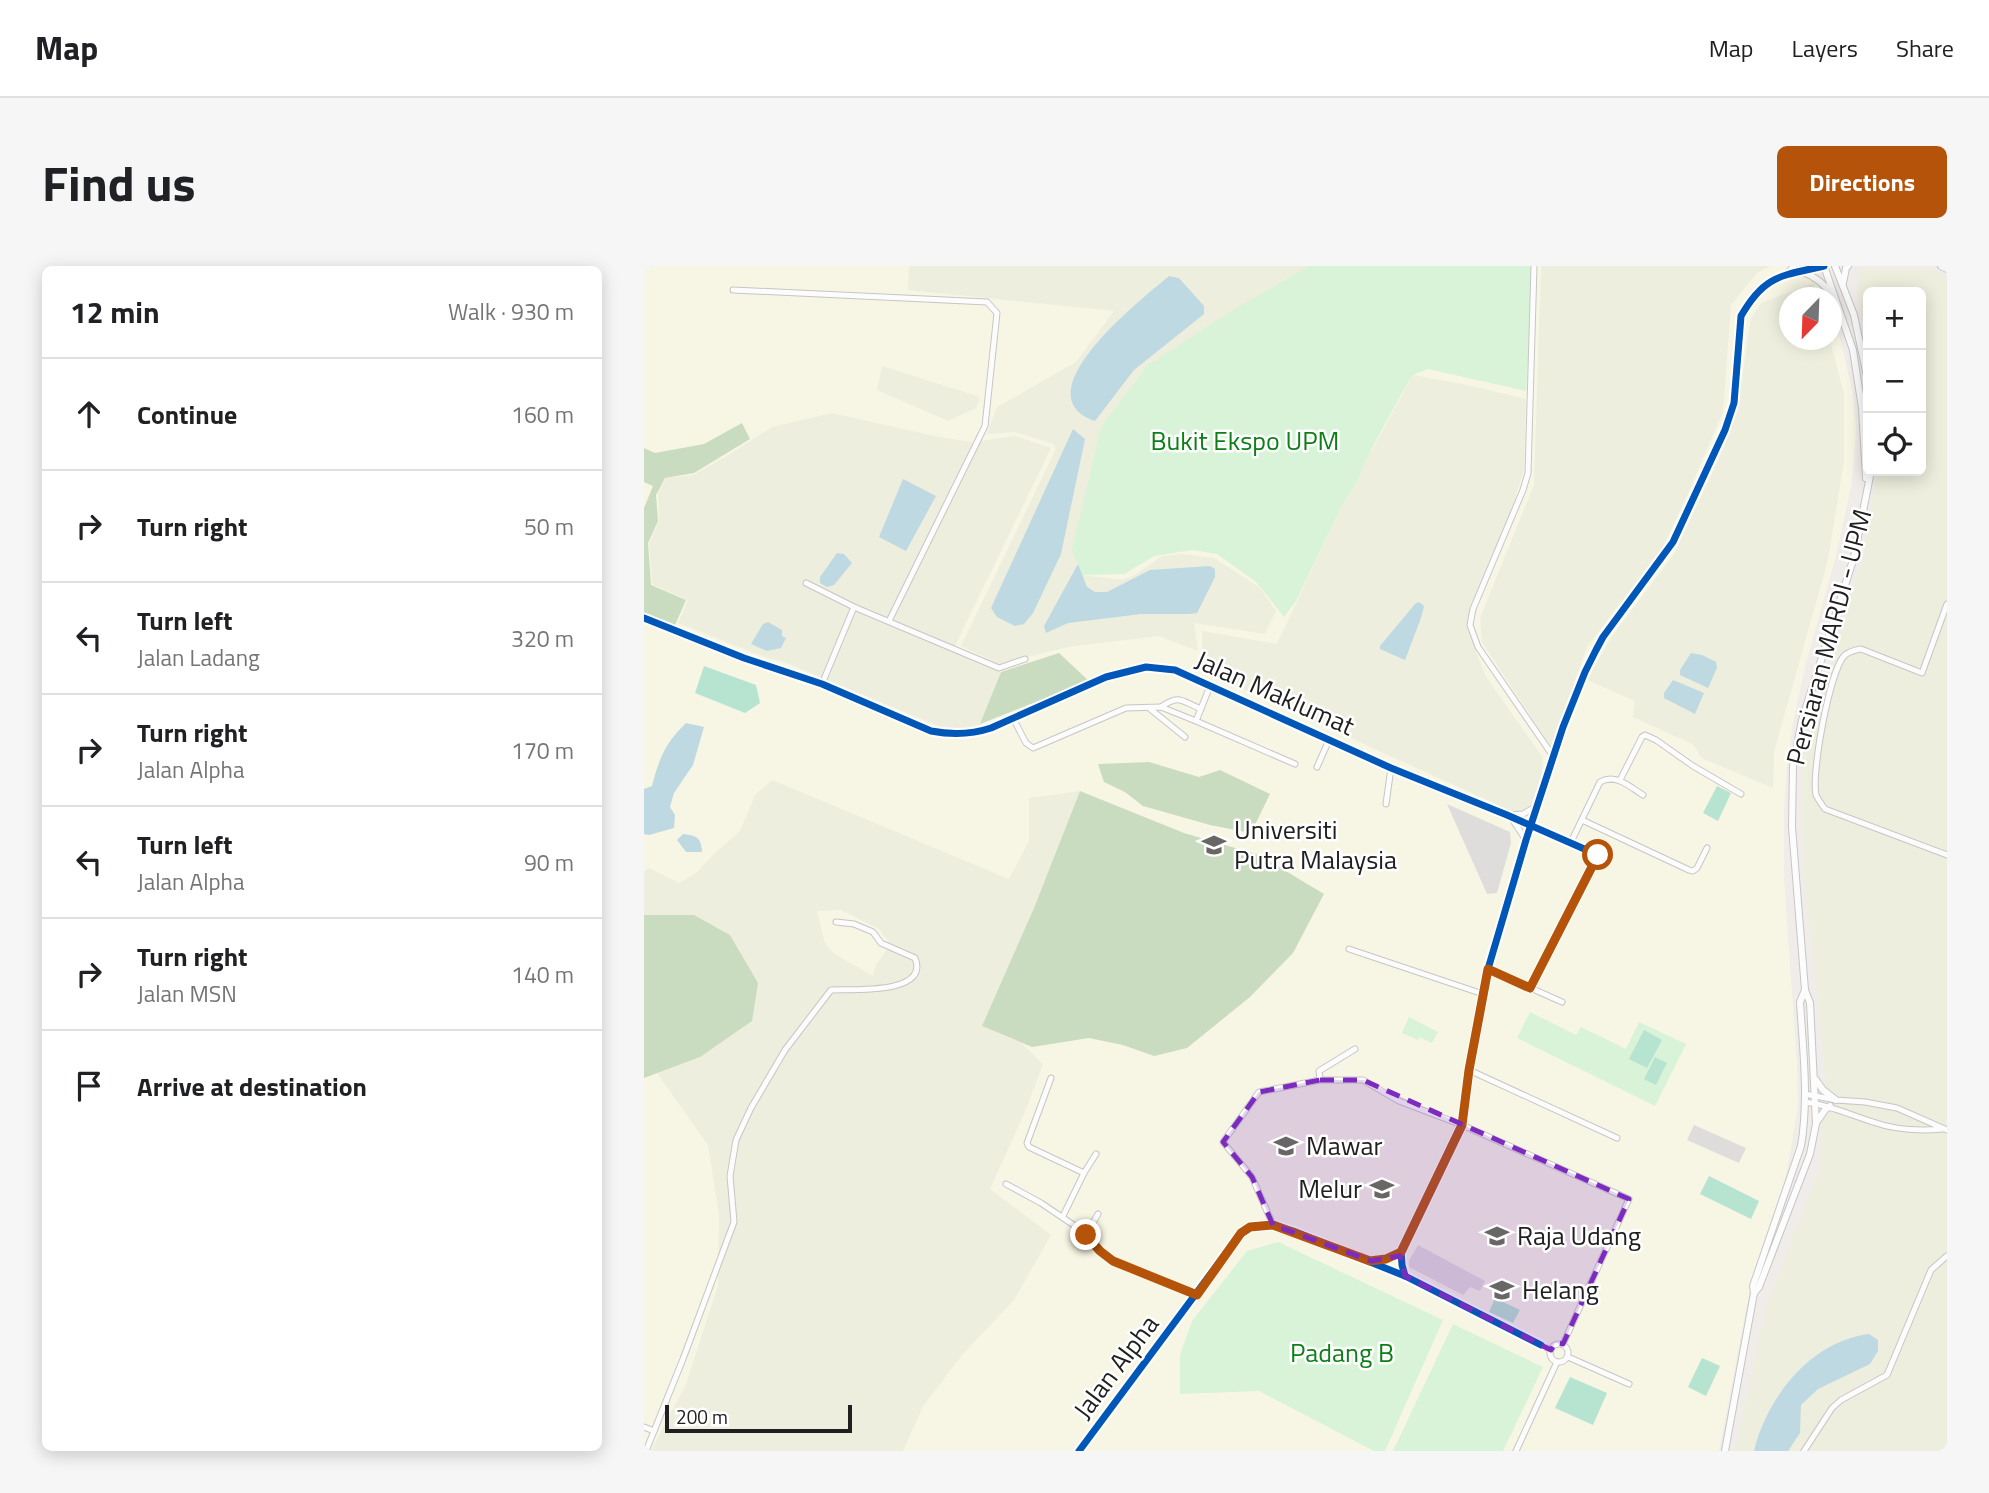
<!DOCTYPE html>
<html lang="en">
<head>
<meta charset="utf-8">
<style>
  :root { --surface:#fff; --page:#f6f6f6; --text:#202124; --muted:#757577; --line:#e0e0e0; --accent:#b45309 }
  body { margin:0; font-family:"Titillium Web",sans-serif; background:var(--page); color:var(--text) }
  .controls { position:absolute; right:21px; top:21px; display:grid; overflow:hidden; border-radius:10px; box-shadow:0 4px 18px #0003 }
  .controls button { width:63px; height:63px; display:grid; place-items:center; padding:0; border:0; border-bottom:2px solid var(--line); background:var(--surface); color:var(--text); font:35px sans-serif }
  .compass { position:absolute; left:1135px; top:21px; width:63px; height:63px; border-radius:50%; background:var(--surface); box-shadow:0 4px 18px #0003; rotate:203deg }
  .scale { position:absolute; left:21px; bottom:18px; width:187px; box-sizing:border-box; padding-left:7px; border:4px solid #202020; border-top:0; font-size:19px; line-height:24px; white-space:nowrap; color:#202020; -webkit-text-stroke:5px #fff; paint-order:stroke }
  .stop { position:absolute; width:21px; height:21px; margin:-16px; border:5px solid #b45309; border-radius:50%; background:#fff }
  .stop.end { background:#b45309; border-color:#fff; box-shadow:0 2px 7px #0008 }
  .list { margin:0; padding:0; list-style:none }
  h2 { display:flex; justify-content:space-between; align-items:center; height:91px; margin:0; padding:0 28px; font-size:30px }
  h2 small { font-size:23px; font-weight:400; color:var(--muted) }
  .list li { display:grid; grid-template-columns:46px 1fr auto; gap:21px; align-items:center; box-sizing:border-box; height:112px; padding:0 28px; border-top:2px solid var(--line) }
  .list b { display:block; font-size:26px; white-space:nowrap }
  .list p { margin:0; font-size:23px; white-space:nowrap; color:var(--muted) }
  .list em { font-size:23px; font-style:normal; color:var(--muted) }
  .icon { flex:none; width:38px; height:38px; fill:none; stroke:currentColor; stroke-width:2; stroke-linecap:round; stroke-linejoin:round }
  .map { position:relative; flex:none; width:1303px; height:1185px; overflow:hidden; border-radius:10px }
  header { display:flex; align-items:center; gap:42px; box-sizing:border-box; height:98px; padding:0 35px; background:var(--surface); border-bottom:2px solid var(--line) }
  header strong { font-size:33px }
  nav { display:flex; gap:38px; margin-inline-start:auto; font-size:24px }
  .intro { display:flex; align-items:center; justify-content:space-between; box-sizing:border-box; height:168px; padding:0 42px }
  h1 { margin:0; font-size:49px }
  .button { padding:18px 32px; border-radius:10px; background:var(--accent); color:#fff; font-size:24px; font-weight:700 }
  main { display:flex; gap:42px; padding:0 42px }
  aside { flex:1; background:var(--surface); border-radius:10px; box-shadow:0 4px 18px #0003 }
  .map>svg:first-child { display:block }
  .education { fill:#f7f6e5 }
  .farmland { fill:#edeedd; fill-rule:evenodd }
  .forest { fill:#cadcbf }
  .park { fill:#d8f3d8 }
  .pitch { fill:#b6e4d0 }
  .parking { fill:#dfdddc }
  .water { fill:#bed9e1 }
  .lines { fill:none; stroke-linecap:round; stroke-linejoin:round }
  .minor-casing { stroke:#c7c6c5; stroke-width:7 }
  .tertiary-casing { stroke:#c7c6c5; stroke-width:8 }
  .minor { stroke:#fdfcfc; stroke-width:5 }
  .tertiary { stroke:#fdfcfc; stroke-width:6 }
  .cycleway-casing { stroke:#fff; stroke-width:11 }
  .cycleway { stroke:#0057b8; stroke-width:7 }
  .route { stroke:#b45309; stroke-width:9 }
  .marked { fill:#7b2cbf; fill-opacity:0.2; stroke:#7b2cbf; stroke-width:5; stroke-dasharray:14 9; stroke-linejoin:round }
  .labels { text-anchor:middle; stroke-width:5; stroke-linejoin:round; paint-order:stroke }
  .park-label { font-size:26px; fill:#0e7f18; stroke:#fff }
  .street-label { font-size:26px; fill:#202020; stroke:#fff }
  .poi-label { font-size:26px; fill:#202020; stroke:#fff; text-anchor:start }
</style>
</head>
<body>
<header>
<strong>Map</strong>
<nav><a>Map</a><a>Layers</a><a>Share</a></nav>
</header>
<div class="intro"><h1>Find us</h1><a class="button">Directions</a></div>
<main>
<aside>
<h2>12 min<small>Walk · 930 m</small></h2>
<ul class="list">
<li><svg class="icon" aria-label="ahead" viewBox="0 0 24 24"><path d="M12 20V5M6 11l6-6 6 6"/></svg><div><b>Continue</b></div><em>160 m</em></li>
<li><svg class="icon" aria-label="right" viewBox="0 0 24 24"><path d="M7 20v-9h11M14 6l5 5-5 5"/></svg><div><b>Turn right</b></div><em>50 m</em></li>
<li><svg class="icon" aria-label="left" viewBox="0 0 24 24"><path d="M17 20v-9H6M10 6l-5 5 5 5"/></svg><div><b>Turn left</b><p>Jalan Ladang</p></div><em>320 m</em></li>
<li><svg class="icon" aria-label="right" viewBox="0 0 24 24"><path d="M7 20v-9h11M14 6l5 5-5 5"/></svg><div><b>Turn right</b><p>Jalan Alpha</p></div><em>170 m</em></li>
<li><svg class="icon" aria-label="left" viewBox="0 0 24 24"><path d="M17 20v-9H6M10 6l-5 5 5 5"/></svg><div><b>Turn left</b><p>Jalan Alpha</p></div><em>90 m</em></li>
<li><svg class="icon" aria-label="right" viewBox="0 0 24 24"><path d="M7 20v-9h11M14 6l5 5-5 5"/></svg><div><b>Turn right</b><p>Jalan MSN</p></div><em>140 m</em></li>
<li><svg class="icon" aria-label="arrive" viewBox="0 0 24 24"><path d="M6 21V4h12l-3 4 3 4H6"/></svg><div><b>Arrive at destination</b></div></li>
</ul>
</aside>
<div class="map">
<svg width="1303" height="1185" viewBox="0 0 1303 1185">
  <rect width="100%" height="100%" fill="#efece9"/>
  <polygon class="education" points="0,0 1169,0 1182,31 1146,32 1146,74 1188,74 1188,45 1198,80 1209,128 1212,162 1210,196 1207,221 1192,290 1161,401 1148,462 1143,501 1140,546 1140,612 1153,798 1154,839 1151,859 1142,910 1109,1008 1075,1185 0,1185"/>
  <g class="farmland">
    <polygon points="265,0 667,0 439,309 479,314 494,307 518,290 538,288 570,292 615,321 632,345 621,368 550,357 554,385 514,370 424,381 355,398 317,380 412,183 409,178 371,166 343,168 353,141 432,96 470,45 264,24"/>
    <polygon points="897,0 1127,0 1113,7 1087,39 1079,146 1042,232 1019,281 943,381 907,481 838,376 836,352 890,219"/>
    <polygon points="1216,3 1287,3 1303,10 1303,1185 1091,1185 1123,1038 1175,904 1182,811 1160,611 1157,496 1219,293 1233,205 1277,205 1277,26 1224,26 1224,84 1213,24"/>
    <polygon points="1170,17 1174,31 1146,32 1146,74 1186,74 1200,128 1200,195 1184,294 1130,486 1129,522 1057,492 1050,479 989,451 991,435 943,414 968,370 1030,288 1076,190 1093,146 1107,52 1117,37"/>
    <polygon points="238,100 336,131 332,142 304,155 233,124"/>
    <polygon points="769,109 823,119 882,133 880,204 861,263 823,361 841,409 899,492 898,509 887,539 876,549 559,405 558,365 633,378 698,239"/>
    <polygon points="188,147 295,171 329,176 371,170 407,182 310,382 357,406 336,458 313,466 299,462 140,396 120,391 34,357 44,334 8,318 5,277 15,255 14,226 22,212 49,209 81,191 128,161"/>
    <path d="M128 514 365 613 385 575V532L436 525 390 642 338 760 377 777 399 798 380 848 346 923 407 969 370 1034 318 1089 279 1140 259 1185H7L42 1118 74 1020 75 949 64 879 13 807 56 791 114 717 86 669 50 649H0V605L5 602 35 617 52 607 71 587 96 565 111 529ZM197 644 235 663 246 677 239 690 232 698 229 710 189 687 181 677 173 645Z"/>
  </g>
  <g class="forest">
    <polygon points="98,157 106,173 50,207 21,212 12,229 14,255 4,277 7,319 42,334 31,359 0,347 0,242 9,220 0,216 0,182 11,187 60,178"/>
    <polygon points="415,387 445,415 336,458 357,406"/>
    <polygon points="505,496 555,511 576,504 626,528 607,567 566,559 499,540 481,526 460,516 454,498"/>
    <polygon points="436,525 540,567 615,589 680,628 649,687 606,731 543,782 510,790 479,779 445,772 388,781 338,760 390,642"/>
    <polygon points="0,649 50,649 86,669 114,717 108,755 56,791 0,812"/>
  </g>
  <g class="park">
    <polygon points="665,0 891,0 882,125 784,103 769,109 758,127 729,180 713,215 698,239 652,335 640,351 612,316 573,288 549,284 510,290 480,308 438,309 428,284 457,161 504,99 586,46"/>
    <polygon points="886,746 932,769 937,761 982,783 995,756 1042,778 1011,840 873,772"/>
    <polygon points="765,751 794,766 788,777 775,771 774,774 758,767"/>
    <polygon points="634,976 799,1054 741,1185 730,1185 615,1125 536,1128 536,1089 548,1055 603,985"/>
    <polygon points="809,1058 899,1101 859,1185 749,1185"/>
  </g>
  <g class="pitch">
    <polygon points="60,400 112,419 116,437 101,447 51,427"/>
    <polygon points="1073,520 1087,527 1074,555 1059,547"/>
    <polygon points="1000,764 1018,774 1003,802 985,793"/>
    <polygon points="1011,791 1023,797 1012,819 1000,813"/>
    <polygon points="1065,910 1115,935 1107,953 1056,928"/>
    <polygon points="851,1032 876,1044 869,1057 845,1046"/>
    <polygon points="1058,1092 1076,1100 1062,1130 1044,1121"/>
    <polygon points="926,1111 963,1127 949,1159 911,1142"/>
  </g>
  <g class="parking">
    <polygon points="803,538 866,566 867,577 853,627 843,628"/>
    <polygon points="1050,859 1102,882 1095,897 1043,874"/>
    <polygon points="774,979 841,1015 836,1025 826,1021 819,1029 765,1001 765,995"/>
  </g>
  <g class="water">
    <path d="M525 10 535 12 560 40V48L490 104 451 155C376 128 498 33 525 10Z"/>
    <polygon points="429,163 441,173 417,288 389,347 380,358 371,360 353,351 347,342"/>
    <polygon points="259,213 292,230 262,285 235,271"/>
    <polygon points="193,287 200,288 208,297 190,319 183,321 176,317 176,311"/>
    <polygon points="434,298 443,321 451,326 463,326 506,304 566,300 571,303 571,311 553,347 544,348 497,348 424,357 402,367 400,360"/>
    <polygon points="775,336 780,340 777,352 761,394 736,383 736,380 771,338"/>
    <polygon points="124,356 138,364 138,370 142,372 137,382 123,385 107,378 119,358"/>
    <polygon points="1047,387 1058,389 1072,396 1073,402 1064,422 1036,409 1036,404"/>
    <polygon points="1029,414 1060,427 1051,448 1020,432 1020,427"/>
    <path d="M42 457 60 461 49 499 30 527 26 541 31 549 30 562 5 569 0 568V523L8 520C15 493 21 477 42 457Z"/>
    <path d="M39 568C53 570 57 571 58 586H42L33 574Z"/>
    <path d="M1225 1068 1234 1074V1085L1226 1098 1174 1123 1157 1139 1156 1167 1144 1185H1110C1123 1131 1167 1075 1225 1068Z"/>
  </g>
  <g class="lines">
    <g class="minor-casing">
      <g id="minor">
        <polyline points="890,0 884,207 879,224 829,343 826,359 834,381 909,490"/>
        <polyline points="1142,8 1150,0"/>
        <polyline points="89,24 343,36 353,47 341,160 245,355"/>
        <polyline points="162,317 210,341 355,402 381,393"/>
        <path d="M1303 338 1278 407 1217 383C1211 384 1206 385 1201 389 1186 402 1167 508 1172 529 1174 533 1178 539 1181 543L1303 589"/>
        <path d="M0 352 100 392 178 418 287 465C308 469 326 469 347 462L462 411 502 401 531 404 747 502 863 549 954 589 886 722"/>
        <polyline points="178,418 210,341"/>
        <path d="M517 441C536 428 537 435 557 443"/>
        <polyline points="505,442 541,471"/>
        <polyline points="369,452 382,477 389,482 482,442 517,441 552,455 566,420"/>
        <polyline points="552,455 651,498"/>
        <polyline points="673,501 685,474"/>
        <polyline points="976,514 998,471 1001,469 1012,474 1049,500 1097,528"/>
        <polyline points="742,538 747,502"/>
        <polyline points="866,549 879,548 893,540"/>
        <polyline points="868,553 882,574"/>
        <polyline points="938,554 1045,604 1049,605 1053,602 1063,582"/>
        <path d="M927 576 956 516C972 507 986 521 999 529"/>
        <polyline points="705,683 839,728"/>
        <polyline points="844,703 918,736"/>
        <polyline points="825,804 973,872"/>
        <polyline points="407,812 383,877 385,881 440,907"/>
        <polyline points="676,814 675,805 711,783"/>
        <polyline points="1161,828 1192,834 1221,836 1253,842 1303,864"/>
        <path d="M1161 836C1186 839 1206 849 1229 856 1251 864 1276 865 1299 863"/>
        <polyline points="362,918 397,937 437,964 456,985 469,995 553,1029"/>
        <polyline points="419,950 440,907 452,888"/>
        <polyline points="629,959 608,911 579,876 615,826 676,814 719,814 755,835 818,859 985,933 919,1078"/>
        <polyline points="442,969 454,948"/>
        <polyline points="727,995 742,993 757,986"/>
        <path d="M761 1010 758 999 757 986 818 859 825 804 844 703 882 574 919 461 941 406 952 384 959 371 1029 276 1081 164 1090 137 1097 50C1121 8 1138 10 1180 0"/>
        <circle cx="915" cy="1087" r="9"/>
        <polyline points="924,1091 985,1118"/>
        <polyline points="0,1161 10,1165"/>
        <path d="M2 1185 39 1093 90 956 86 910 92 874 107 842 141 784 187 724C207 723 286 729 271 692L237 677 229 666 210 658 192 656"/>
        <polyline points="435,1185 597,967 606,961 629,959 649,965 761,1010 907,1084"/>
        <polyline points="872,1185 913,1096"/>
        <polyline points="1160,1185 1188,1142 1197,1134 1243,1109 1287,1004 1303,990"/>
      </g>
    </g>
    <g class="tertiary-casing">
      <g id="tertiary">
        <polyline points="1180,0 1209,84 1218,142 1222,212"/>
        <polyline points="1191,0 1210,49 1224,115"/>
        <polyline points="1297,0 1303,3"/>
        <path d="M1157 5C1170 10 1180 17 1188 29"/>
        <polyline points="1199,17 1202,2 1204,0"/>
        <polyline points="1172,814 1179,824 1192,834"/>
        <polyline points="1172,857 1181,844 1186,840"/>
        <polyline points="1110,1027 1115,1021 1166,888 1172,858 1166,737 1161,724 1148,561 1149,500 1158,454 1210,291 1227,205"/>
        <path d="M1081 1185 1110 1027 1109 1020 1157 880C1165 833 1159 784 1156 736L1161 724"/>
      </g>
    </g>
    <use href="#minor" class="minor"/>
    <use href="#tertiary" class="tertiary"/>
    <g class="cycleway-casing">
      <g id="cycleway">
        <path d="M0 352 100 392 178 418 287 465C308 469 326 469 347 462L462 411 502 401 531 404 747 502 863 549 954 589 886 722"/>
        <path d="M761 1010 758 999 757 986 818 859 825 804 844 703 882 574 919 461 941 406 952 384 959 371 1029 276 1081 164 1090 137 1097 50C1121 8 1138 10 1180 0"/>
        <polyline points="435,1185 597,967 606,961 629,959 649,965 761,1010 897,1079"/>
      </g>
    </g>
    <use href="#cycleway" class="cycleway"/>
  </g>
  <g class="lines">
    <polyline class="route" points="442,969 456,985 469,995 553,1029 597,967 606,961 629,959 726,995 742,993 757,986 818,859 825,804 844,703 886,722 954,589"/>
  </g>
  <path class="marked" d="M676 814H719L985 933 919 1078 911 1077 907 1084 761 1010 756 990 727 995 629 959 608 911 579 876 615 826Z"/>
  <defs>
    <g id="university-bare" transform="scale(1.89)"><path d="M0-5L7-2L0 1L-7-2ZM-4 1L0 2.5L4 1V4Q0 6-4 4Z" fill="#686766" stroke="#fff" stroke-width="2.5" paint-order="stroke"/></g>
  </defs>
  <g fill-rule="evenodd">
    <use href="#university-bare" x="570" y="579"/>
    <use href="#university-bare" x="642" y="880"/>
    <use href="#university-bare" x="738" y="923"/>
    <use href="#university-bare" x="853" y="970"/>
    <use href="#university-bare" x="858" y="1024"/>
  </g>
  <g class="labels">
    <g class="park-label">
      <text x="601" y="184">Bukit Ekspo UPM</text>
      <text x="698" y="1096">Padang B</text>
    </g>
    <g class="street-label">
      <text transform="translate(1185 371) rotate(-75)" y="9">Persiaran MARDI - UPM</text>
      <text transform="translate(631 427) rotate(24)" y="9">Jalan Maklumat</text>
      <text transform="translate(472 1101) rotate(-53)" y="9">Jalan Alpha</text>
    </g>
    <g class="poi-label">
      <text x="590" y="573">Universiti<tspan x="590" dy="30">Putra Malaysia</tspan></text>
      <text x="662" y="889">Mawar</text>
      <text x="718" y="932" text-anchor="end">Melur</text>
      <text x="873" y="979">Raja Udang</text>
      <text x="878" y="1033">Helang</text>
    </g>
  </g>
</svg>
<div class="controls">
<button>+</button>
<button>−</button>
<button><svg class="icon" aria-label="locate" viewBox="0 0 24 24"><circle cx="12" cy="12" r="6"/><path d="M12 2v4M12 18v4M2 12h4M18 12h4"/></svg></button>
</div>
<svg class="compass" viewBox="-18 -18 36 36"><path d="M0-13l5 13h-10z" fill="#e53935"/><path d="M0 13l5-13h-10z" fill="#757577"/></svg>
<div class="scale">200 m</div>
<div class="stop" style="left:954px;top:589px"></div>
<div class="stop end" style="left:442px;top:969px"></div>
</div>
</main>
</body>
</html>
